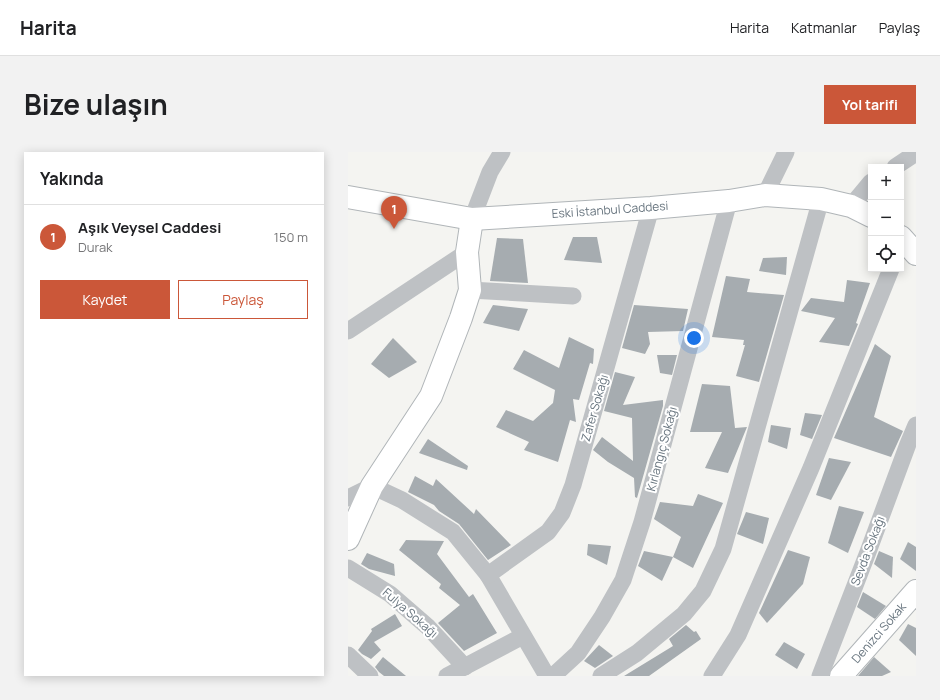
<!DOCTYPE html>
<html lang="tr">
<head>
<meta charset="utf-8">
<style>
  :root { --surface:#fff; --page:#f2f2f2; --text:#202124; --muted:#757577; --line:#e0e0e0; --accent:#cb5739 }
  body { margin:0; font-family:Manrope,sans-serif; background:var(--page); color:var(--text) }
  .controls { position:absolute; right:12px; top:12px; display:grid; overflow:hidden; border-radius:0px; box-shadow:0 2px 10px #0003 }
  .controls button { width:36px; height:36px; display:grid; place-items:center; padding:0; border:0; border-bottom:1px solid var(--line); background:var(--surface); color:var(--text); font:20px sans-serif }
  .you { position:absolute; left:346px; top:186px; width:14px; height:14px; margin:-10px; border:3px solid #fff; border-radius:50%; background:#1a73e8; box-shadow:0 0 0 6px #1a73e833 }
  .badge { display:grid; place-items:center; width:26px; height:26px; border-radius:50%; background:var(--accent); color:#fff; font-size:13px; font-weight:700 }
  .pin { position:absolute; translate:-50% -33px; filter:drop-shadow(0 1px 2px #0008) }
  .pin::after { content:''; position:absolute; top:21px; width:14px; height:12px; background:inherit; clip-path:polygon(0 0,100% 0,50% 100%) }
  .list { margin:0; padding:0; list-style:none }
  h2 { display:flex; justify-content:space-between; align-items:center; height:52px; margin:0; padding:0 16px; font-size:17px }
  h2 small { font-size:13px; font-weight:400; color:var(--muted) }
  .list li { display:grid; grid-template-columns:26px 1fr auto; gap:12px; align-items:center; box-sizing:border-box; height:64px; padding:0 16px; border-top:1px solid var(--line) }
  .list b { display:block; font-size:15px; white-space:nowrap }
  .list p { margin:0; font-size:13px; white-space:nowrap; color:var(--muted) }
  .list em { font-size:13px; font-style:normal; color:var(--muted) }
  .actions { display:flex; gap:8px; padding:12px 16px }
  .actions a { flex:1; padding:9px 0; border:1px solid var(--accent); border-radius:0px; text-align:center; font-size:14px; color:var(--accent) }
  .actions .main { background:var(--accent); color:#fff }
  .icon { flex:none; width:22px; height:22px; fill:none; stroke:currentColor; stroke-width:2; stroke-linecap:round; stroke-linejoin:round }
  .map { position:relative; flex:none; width:568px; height:524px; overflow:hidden; border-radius:0px }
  header { display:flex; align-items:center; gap:24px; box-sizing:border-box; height:56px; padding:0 20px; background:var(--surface); border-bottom:1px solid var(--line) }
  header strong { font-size:19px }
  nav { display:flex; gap:22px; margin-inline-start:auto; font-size:14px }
  .intro { display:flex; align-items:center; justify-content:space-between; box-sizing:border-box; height:96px; padding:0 24px }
  h1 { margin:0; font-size:28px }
  .button { padding:10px 18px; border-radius:0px; background:var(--accent); color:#fff; font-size:14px; font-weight:700 }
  main { display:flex; gap:24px; padding:0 24px }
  aside { flex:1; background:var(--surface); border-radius:0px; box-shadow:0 2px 10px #0003 }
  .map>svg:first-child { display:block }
  .building { fill:#a6acb0 }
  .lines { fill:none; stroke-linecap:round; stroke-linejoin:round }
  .secondary-casing { stroke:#b0b5b8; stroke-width:24 }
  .street { stroke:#bec1c4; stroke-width:17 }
  .secondary { stroke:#fff; stroke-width:22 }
  .labels { text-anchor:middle; stroke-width:4; stroke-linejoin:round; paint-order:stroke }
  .street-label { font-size:12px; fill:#67747e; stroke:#fff }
</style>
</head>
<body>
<header>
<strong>Harita</strong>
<nav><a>Harita</a><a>Katmanlar</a><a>Paylaş</a></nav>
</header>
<div class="intro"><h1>Bize ulaşın</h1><a class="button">Yol tarifi</a></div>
<main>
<aside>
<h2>Yakında<small></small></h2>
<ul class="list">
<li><span class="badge">1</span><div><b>Aşık Veysel Caddesi</b><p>Durak</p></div><em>150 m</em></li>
</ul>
<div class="actions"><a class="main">Kaydet</a><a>Paylaş</a></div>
</aside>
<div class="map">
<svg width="568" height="524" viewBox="0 0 568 524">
  <rect width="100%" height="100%" fill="#f4f4f1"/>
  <g class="building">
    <polygon points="225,85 249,85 254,111 216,108"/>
    <polygon points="149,86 175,87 180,131 142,129"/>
    <polygon points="439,105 438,123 411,119 415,106"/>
    <polygon points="378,124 402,127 399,140 436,143 411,230 388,224 397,193 395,193 396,188 364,185"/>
    <polygon points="499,128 522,131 508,171 510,172 501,194 471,190 487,166 453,159 463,146 496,150"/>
    <polygon points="145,153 180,157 171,179 135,171"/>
    <polygon points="286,153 340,157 335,179 300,180 302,192 297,202 274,196"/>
    <polygon points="221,185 246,197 245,212 242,211 231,248 225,247 228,270 222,268 210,310 176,298 181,290 148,275 158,258 185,269 205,251 207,238 165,217 176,198 211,216"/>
    <polygon points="45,186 69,210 41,226 23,212"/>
    <polygon points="527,192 543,204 526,265 555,279 543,305 486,286"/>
    <polygon points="309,203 329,203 324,223 312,221"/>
    <polygon points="267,220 287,225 275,253 315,248 315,254 289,346 287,345 286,326 260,310 245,298 254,285 285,309 284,266 256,259"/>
    <polygon points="354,232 382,234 387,276 399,275 380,321 357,316 374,280 342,280"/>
    <polygon points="457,261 474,263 464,287 452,283"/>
    <polygon points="423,273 443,276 439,297 420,290"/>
    <polygon points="80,287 120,314 119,318 71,301"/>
    <polygon points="481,306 503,310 483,348 468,343"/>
    <polygon points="67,324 85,334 88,327 126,362 128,357 163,393 140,408 111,372 91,359 86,353 60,340"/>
    <polygon points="350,342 375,351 345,416 325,405 333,385 306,367 312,350 345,354"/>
    <polygon points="491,354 516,360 500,401 480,391"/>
    <polygon points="398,360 421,366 415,392 389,382"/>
    <polygon points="58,388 96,389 89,402 121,445 125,442 149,481 116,499 90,471 112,453 91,436 93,432 51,398"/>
    <polygon points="560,390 568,395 568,419 552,407"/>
    <polygon points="240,392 263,394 259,413 239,403"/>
    <polygon points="440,398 462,405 455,432 419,471 411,461"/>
    <polygon points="296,399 325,405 314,429 290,414"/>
    <polygon points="531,399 545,405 544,426 526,412"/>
    <polygon points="19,401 46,412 47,424 21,417 13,412"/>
    <polygon points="515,440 538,454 527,467 509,455"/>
    <polygon points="47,462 54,474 26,490 33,498 23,507 14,502 10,498 24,479 23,477"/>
    <polygon points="560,472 568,476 568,504 551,488"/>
    <polygon points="338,473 346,480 348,479 353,487 301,524 276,524 325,494 321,487"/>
    <polygon points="436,490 457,502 449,517 427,503"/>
    <polygon points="251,493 265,504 247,516 236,509"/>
    <polygon points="35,505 58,524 36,524 31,520 27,515"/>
    <polygon points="526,505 543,520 534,524 510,524"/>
  </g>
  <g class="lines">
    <g class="secondary-casing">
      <g id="secondary">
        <polyline points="0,45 124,67 303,56 381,49 417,43 473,47 503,54 523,64"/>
        <polyline points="553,85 568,102"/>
        <polyline points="0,387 24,334 83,244 113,166 122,138 119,100 124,67"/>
        <polyline points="493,524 568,439"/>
      </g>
    </g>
    <g class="street">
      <polyline points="547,15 568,1"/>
      <polyline points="417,43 438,0"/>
      <polyline points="503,54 523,30"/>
      <polyline points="124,67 142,20 154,0"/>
      <polyline points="122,138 225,144"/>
      <polyline points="0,179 119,100"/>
      <polyline points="0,346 24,334 54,348 105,380 140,423 199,524"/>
      <polyline points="0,416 42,442 80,475 117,515"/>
      <polyline points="140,423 200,380 214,361 225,333 303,56"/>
      <polyline points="0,503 22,524"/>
      <polyline points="99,524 175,484"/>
      <polyline points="205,524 230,501 254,465 275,428 294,370 381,49"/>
      <polyline points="253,524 289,501 336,462 355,439 375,397 473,47"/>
      <polyline points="364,524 390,483 463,316 543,117"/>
      <polyline points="472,524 520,400 560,292 568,273"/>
    </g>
    <use href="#secondary" class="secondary"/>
  </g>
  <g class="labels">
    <g class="street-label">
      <text transform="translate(262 58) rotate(-4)" y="4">Eski İstanbul Caddesi</text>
      <text transform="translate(247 256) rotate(-74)" y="4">Zafer Sokağı</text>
      <text transform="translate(314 297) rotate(-75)" y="4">Kırlangıç Sokağı</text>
      <text transform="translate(520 399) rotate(-69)" y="4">Sevda Sokağı</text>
      <text transform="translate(62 461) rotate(41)" y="4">Fulya Sokağı</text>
      <text transform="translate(531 481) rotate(-49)" y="4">Denizci Sokak</text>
    </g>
  </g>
</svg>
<div class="controls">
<button>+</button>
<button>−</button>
<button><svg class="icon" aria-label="locate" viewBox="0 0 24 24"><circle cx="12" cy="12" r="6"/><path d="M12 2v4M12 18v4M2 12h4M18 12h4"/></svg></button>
</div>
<div class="you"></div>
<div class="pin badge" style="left:46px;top:77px">1</div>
</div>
</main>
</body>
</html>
